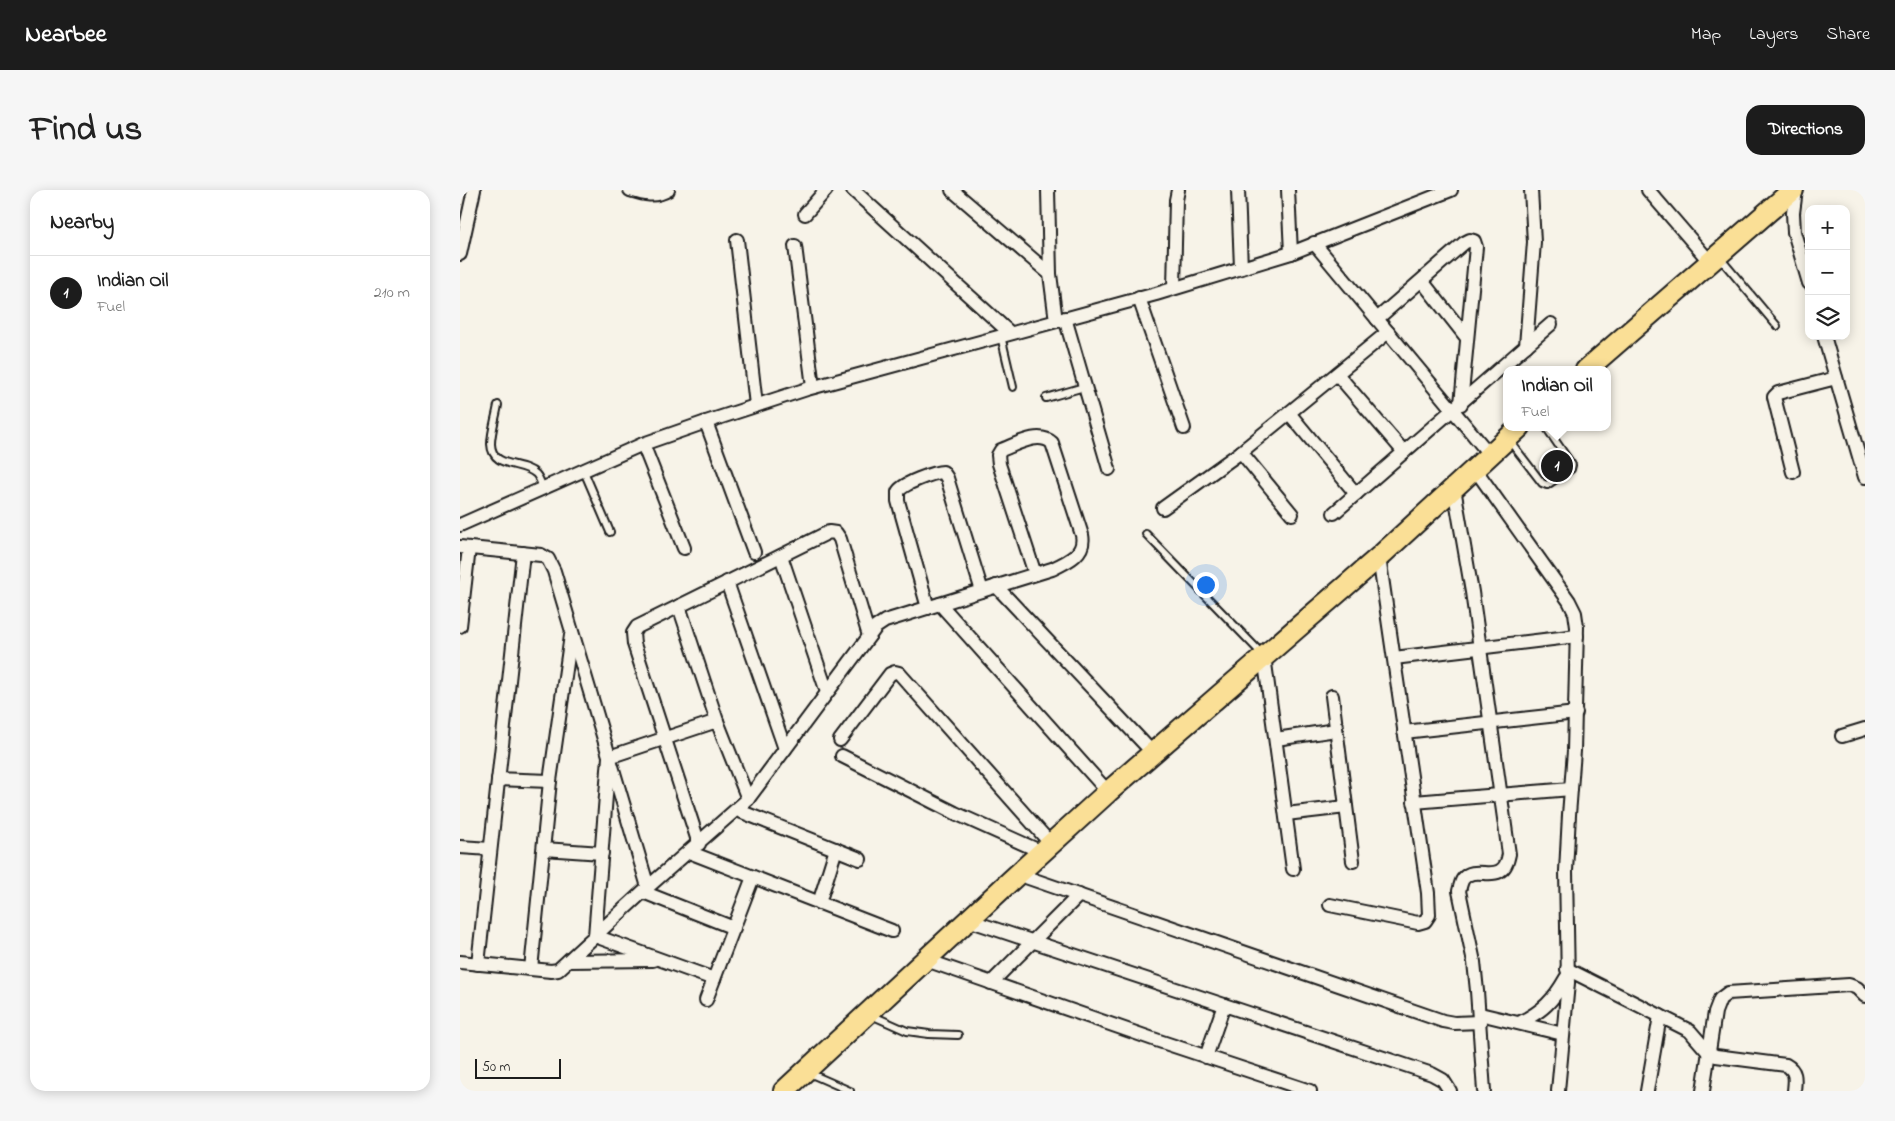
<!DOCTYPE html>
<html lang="en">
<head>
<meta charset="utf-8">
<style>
  :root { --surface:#fff; --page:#f6f6f6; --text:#222; --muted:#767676; --line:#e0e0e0; --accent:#1c1c1c }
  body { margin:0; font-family:"Indie Flower",sans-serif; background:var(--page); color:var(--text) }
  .controls { position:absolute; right:15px; top:15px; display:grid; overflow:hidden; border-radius:10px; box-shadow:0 2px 12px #0003 }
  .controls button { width:45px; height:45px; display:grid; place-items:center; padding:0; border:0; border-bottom:1px solid var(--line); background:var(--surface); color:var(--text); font:25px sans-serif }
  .scale { position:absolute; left:15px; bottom:12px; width:86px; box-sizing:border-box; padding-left:5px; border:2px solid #1c1c1c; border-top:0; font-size:14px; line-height:18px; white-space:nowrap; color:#1c1c1c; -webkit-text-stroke:4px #f7f3e8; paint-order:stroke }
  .you { position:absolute; left:745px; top:394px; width:18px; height:18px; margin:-12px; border:4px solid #fff; border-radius:50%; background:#1a73e8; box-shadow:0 0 0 8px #1a73e833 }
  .badge { display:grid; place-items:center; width:32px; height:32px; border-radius:50%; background:var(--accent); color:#fff; font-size:16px; font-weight:700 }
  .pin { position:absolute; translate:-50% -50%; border:2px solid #fff; box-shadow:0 1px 5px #0006 }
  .popup { position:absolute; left:1043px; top:176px; width:108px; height:65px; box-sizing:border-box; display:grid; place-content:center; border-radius:10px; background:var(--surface); filter:drop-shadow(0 1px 4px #0005); font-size:16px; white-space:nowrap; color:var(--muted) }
  .popup b { font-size:19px; color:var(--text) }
  .popup::after { content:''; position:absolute; left:50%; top:100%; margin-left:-10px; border:10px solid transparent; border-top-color:var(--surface) }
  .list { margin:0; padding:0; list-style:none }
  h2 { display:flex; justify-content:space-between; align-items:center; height:65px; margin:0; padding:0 20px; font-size:21px }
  h2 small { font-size:16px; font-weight:400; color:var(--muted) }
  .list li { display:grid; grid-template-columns:32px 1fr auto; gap:15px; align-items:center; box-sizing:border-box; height:75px; padding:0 20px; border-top:1px solid var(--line) }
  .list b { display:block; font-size:19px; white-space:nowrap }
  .list p { margin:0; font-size:16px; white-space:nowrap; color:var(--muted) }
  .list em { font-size:16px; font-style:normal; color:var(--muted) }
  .icon { flex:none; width:28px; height:28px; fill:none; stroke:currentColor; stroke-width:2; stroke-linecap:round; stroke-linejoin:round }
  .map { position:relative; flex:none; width:1405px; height:901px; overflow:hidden; border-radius:15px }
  header { display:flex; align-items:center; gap:30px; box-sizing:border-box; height:70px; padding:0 25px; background:var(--accent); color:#fff }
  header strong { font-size:24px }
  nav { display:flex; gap:28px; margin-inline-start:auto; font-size:18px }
  .intro { display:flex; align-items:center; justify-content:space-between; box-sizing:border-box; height:120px; padding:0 30px }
  h1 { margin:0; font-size:35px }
  .button { padding:12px 22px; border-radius:15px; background:var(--accent); color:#fff; font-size:18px; font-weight:700 }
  main { display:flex; gap:30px; padding:0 30px }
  aside { flex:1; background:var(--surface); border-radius:15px; box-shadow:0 2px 12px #0003 }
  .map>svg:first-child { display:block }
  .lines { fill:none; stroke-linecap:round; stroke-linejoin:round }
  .service-casing { stroke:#1c1c1c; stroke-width:10 }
  .minor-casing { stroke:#1c1c1c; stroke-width:16 }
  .primary-casing { stroke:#1c1c1c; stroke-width:24 }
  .service { stroke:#f7f3e8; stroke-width:6 }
  .minor { stroke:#f7f3e8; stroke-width:12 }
  .primary { stroke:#fadf96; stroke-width:20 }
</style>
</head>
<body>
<header>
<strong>Nearbee</strong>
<nav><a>Map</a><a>Layers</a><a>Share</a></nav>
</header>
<div class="intro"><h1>Find us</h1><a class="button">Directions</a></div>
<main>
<aside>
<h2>Nearby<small></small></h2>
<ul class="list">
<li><span class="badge">1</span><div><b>Indian Oil</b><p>Fuel</p></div><em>210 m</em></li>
</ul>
</aside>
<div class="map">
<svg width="1405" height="901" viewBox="0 0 1405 901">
  <rect width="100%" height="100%" fill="#f7f3e8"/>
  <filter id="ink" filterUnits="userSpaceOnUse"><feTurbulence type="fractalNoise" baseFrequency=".02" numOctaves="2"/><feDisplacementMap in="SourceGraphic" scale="10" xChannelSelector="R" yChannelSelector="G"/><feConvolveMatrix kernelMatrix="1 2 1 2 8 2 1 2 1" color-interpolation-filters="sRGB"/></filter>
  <g filter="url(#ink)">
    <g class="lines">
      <g class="service-casing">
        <g id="service">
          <polyline points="1260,68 1317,136"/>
          <polyline points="541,146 553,197"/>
          <polyline points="586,208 624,197"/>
          <path d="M38 215C36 227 31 242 31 254 32 279 63 271 76 284 79 287 81 293 83 298"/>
          <polyline points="1049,250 1082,293 1087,295 1111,279 1112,275 1086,237"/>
          <polyline points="123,279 150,342"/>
          <polyline points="686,344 803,465"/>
          <polyline points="411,825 447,841 469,844 498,845"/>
          <polyline points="349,883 390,901"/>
        </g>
      </g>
      <g class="minor-casing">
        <g id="minor">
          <path d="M170 0C183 4 195 8 208 0"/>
          <polyline points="393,0 550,143"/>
          <polyline points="492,0 590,84"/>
          <polyline points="588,0 590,84 596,131"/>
          <polyline points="778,0 781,78"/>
          <polyline points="828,0 831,63"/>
          <polyline points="1188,0 1250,72"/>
          <polyline points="1336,0 1333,23 1334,42 1349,93"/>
          <polyline points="345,24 366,0"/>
          <polyline points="277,50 296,215"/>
          <polyline points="854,53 1030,265"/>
          <polyline points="335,56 353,197"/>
          <polyline points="0,64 14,0"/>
          <polyline points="962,91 1007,148"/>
          <polyline points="714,98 716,10 718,0"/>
          <polyline points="679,108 724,238"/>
          <polyline points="605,128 649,279"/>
          <polyline points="917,129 1004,53 1010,50 1014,51 1016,57 1001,214"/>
          <polyline points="1364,146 1405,287"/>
          <polyline points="1066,156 1074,52 1071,0"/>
          <polyline points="877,184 944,262"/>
          <polyline points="829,223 896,304"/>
          <polyline points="246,232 294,362"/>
          <polyline points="183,254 224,358"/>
          <polyline points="781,262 832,324"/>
          <polyline points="1015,279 1109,411 1115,423 1117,437 1114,561 1109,625 1106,681 1108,793 1098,901"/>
          <polyline points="1333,282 1314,207 1318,203 1376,188"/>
          <path d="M994 298 1012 402 1049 664C1043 699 1016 672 1003 689 1001 692 1000 697 999 701L1014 772 1017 801 1024 901"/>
          <polyline points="703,318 781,262 928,142"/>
          <polyline points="874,323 1091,134"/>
          <polyline points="0,335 183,254 246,232 347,199 696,104 831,63 991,0"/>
          <polyline points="0,357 81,365 88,369 94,381 188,697"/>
          <polyline points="321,366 367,502"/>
          <polyline points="267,392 325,559"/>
          <polyline points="536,396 693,563"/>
          <polyline points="480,414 648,602"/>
          <polyline points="219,416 257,531 288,609"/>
          <path d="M468 418 438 311C438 310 438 303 438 302 441 294 475 282 483 282L487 288 522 401"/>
          <polyline points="0,436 9,358"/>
          <polyline points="804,466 833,679"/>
          <polyline points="934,468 1117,446"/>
          <polyline points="872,506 893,671"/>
          <polyline points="944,542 1116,523"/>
          <polyline points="1382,546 1405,539"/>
          <polyline points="816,549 876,540"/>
          <polyline points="380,550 430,484 435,482 439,483 591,654"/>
          <polyline points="382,566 495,623 582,662"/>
          <polyline points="38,589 90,591"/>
          <polyline points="954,612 1111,599"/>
          <polyline points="277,620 400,669"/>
          <polyline points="826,624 886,617"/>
          <polyline points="239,654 174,454 173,443 177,437 369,342 376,343 380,349 409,446"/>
          <polyline points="0,657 30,659"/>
          <polyline points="84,659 142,663"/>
          <polyline points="229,662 432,741"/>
          <polyline points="557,684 983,831 994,833 1020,832"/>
          <polyline points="183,702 274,738"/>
          <polyline points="359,713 376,659"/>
          <polyline points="870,715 958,733 965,731 969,725 968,703 919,367"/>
          <polyline points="508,730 972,884 983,890 990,901"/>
          <polyline points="466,770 696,850 850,901"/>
          <polyline points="108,771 193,770"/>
          <path d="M0 772 91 781 98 780 188 697 288 609 416 437 425 431 592 379C607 372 626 364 622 345L592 253C579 241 557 254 541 260L538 265 539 274 575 384"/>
          <polyline points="18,774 63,363"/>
          <polyline points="71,779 90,591 111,445"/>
          <path d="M1107 779 1230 841 1249 863 1256 866 1326 875C1337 881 1335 890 1334 901"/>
          <polyline points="254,789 135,746 149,567 257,531"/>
          <polyline points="531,793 619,705"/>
          <polyline points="246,810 293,687"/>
          <polyline points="1020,824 1103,844"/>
          <path d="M1059 833C1083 821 1093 811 1106 788"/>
          <polyline points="746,867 764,815"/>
          <polyline points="1187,901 1200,826"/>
          <polyline points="1243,901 1255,822 1260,809 1268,803 1389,795 1397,798 1405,806"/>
        </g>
      </g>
      <g class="primary-casing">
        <g id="primary">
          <polyline points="1126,180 1333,0"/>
          <polyline points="324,901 546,695 648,602 919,367 1060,237"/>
        </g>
      </g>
      <use href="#service" class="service"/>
      <use href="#minor" class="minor"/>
      <use href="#primary" class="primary"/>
    </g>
  </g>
</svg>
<div class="controls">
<button>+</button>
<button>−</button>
<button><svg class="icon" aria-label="layers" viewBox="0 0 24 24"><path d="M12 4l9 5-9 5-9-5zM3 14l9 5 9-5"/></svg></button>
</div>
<div class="scale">50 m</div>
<div class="you"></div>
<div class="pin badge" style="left:1097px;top:276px">1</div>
<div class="popup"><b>Indian Oil</b>Fuel</div>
</div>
</main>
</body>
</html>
